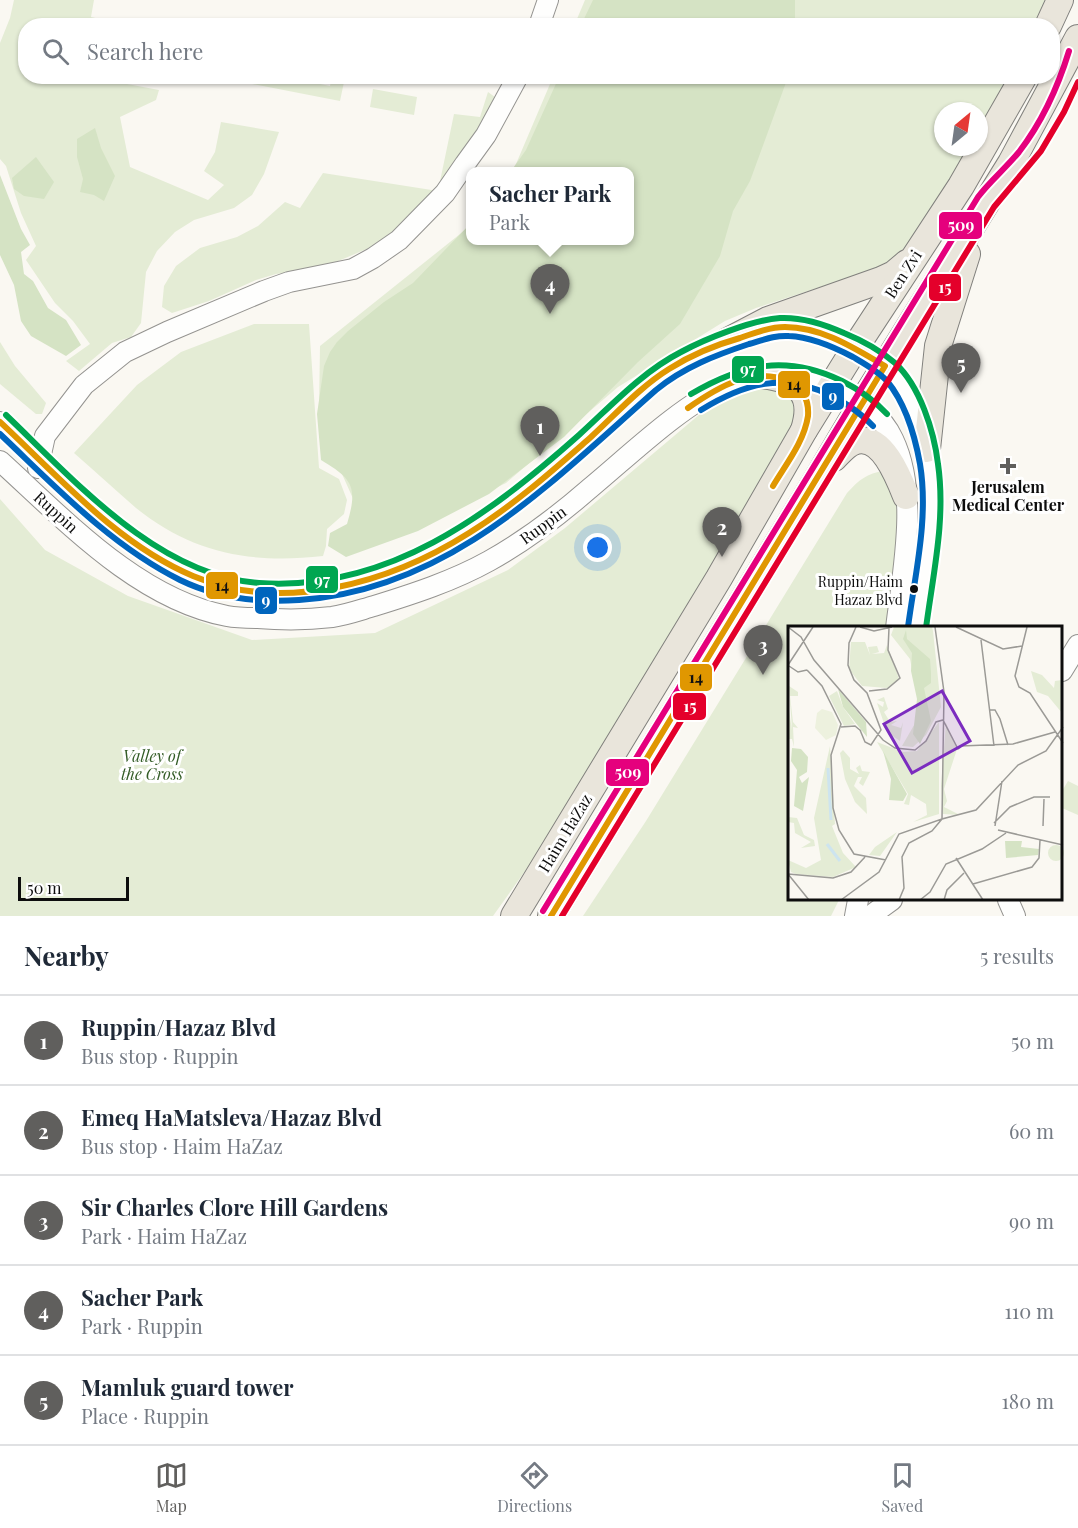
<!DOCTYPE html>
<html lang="en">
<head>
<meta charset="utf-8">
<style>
  :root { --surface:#fff; --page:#f6f6f7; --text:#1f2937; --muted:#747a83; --line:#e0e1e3; --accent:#605f5d }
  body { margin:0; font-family:"Playfair Display",serif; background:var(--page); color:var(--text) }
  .compass { position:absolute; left:934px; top:102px; width:54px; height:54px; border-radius:50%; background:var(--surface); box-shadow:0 2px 4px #0004; rotate:29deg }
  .scale { position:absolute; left:18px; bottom:15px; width:111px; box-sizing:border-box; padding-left:6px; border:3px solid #0d0d0d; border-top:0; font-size:16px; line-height:21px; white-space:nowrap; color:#0d0d0d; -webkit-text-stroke:4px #fff; paint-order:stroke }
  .you { position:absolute; left:598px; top:548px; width:21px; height:21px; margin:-15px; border:4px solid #fff; border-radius:50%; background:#1a73e8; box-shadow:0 0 0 9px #1a73e833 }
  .badge { display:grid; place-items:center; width:39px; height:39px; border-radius:50%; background:var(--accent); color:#fff; font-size:20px; font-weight:700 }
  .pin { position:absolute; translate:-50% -50px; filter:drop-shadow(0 2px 3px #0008) }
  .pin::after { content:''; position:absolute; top:32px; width:21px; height:18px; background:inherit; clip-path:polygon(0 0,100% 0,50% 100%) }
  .popup { position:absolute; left:466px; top:167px; width:168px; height:78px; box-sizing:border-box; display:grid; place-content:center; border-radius:12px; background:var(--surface); filter:drop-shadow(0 2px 4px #0005); font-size:20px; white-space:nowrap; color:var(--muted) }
  .popup b { font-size:22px; color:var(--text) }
  .popup::after { content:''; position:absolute; left:50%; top:100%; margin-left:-12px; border:12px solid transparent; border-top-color:var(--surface) }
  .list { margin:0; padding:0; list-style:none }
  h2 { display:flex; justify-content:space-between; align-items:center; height:78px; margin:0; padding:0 24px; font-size:26px }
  h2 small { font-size:20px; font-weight:400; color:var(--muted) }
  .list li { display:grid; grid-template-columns:39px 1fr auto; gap:18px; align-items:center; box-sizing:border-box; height:90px; padding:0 24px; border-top:2px solid var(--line) }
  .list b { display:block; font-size:22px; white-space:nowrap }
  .list p { margin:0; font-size:20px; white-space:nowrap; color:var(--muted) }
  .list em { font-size:20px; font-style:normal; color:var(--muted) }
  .icon { flex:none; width:33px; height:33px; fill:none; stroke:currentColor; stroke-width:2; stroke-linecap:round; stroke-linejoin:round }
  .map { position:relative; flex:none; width:1078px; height:916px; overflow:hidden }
  .search { position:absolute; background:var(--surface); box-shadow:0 2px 4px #0004; left:18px; right:18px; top:18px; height:66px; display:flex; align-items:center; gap:15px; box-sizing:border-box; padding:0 21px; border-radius:24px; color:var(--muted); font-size:22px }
  .sheet { height:528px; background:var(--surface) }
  nav { display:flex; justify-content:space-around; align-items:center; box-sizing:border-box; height:84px; border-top:2px solid var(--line); background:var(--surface); font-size:16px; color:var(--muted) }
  nav a { display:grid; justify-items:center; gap:3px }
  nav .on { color:var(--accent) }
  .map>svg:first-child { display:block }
  .green { fill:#e4ecd5 }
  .forest { fill:#d5e3c4 }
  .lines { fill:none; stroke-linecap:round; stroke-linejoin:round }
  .minor-casing { stroke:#949390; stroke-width:22 }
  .major-casing { stroke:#81807d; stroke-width:28 }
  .minor { stroke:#fefefd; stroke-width:20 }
  .major { stroke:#e9e5db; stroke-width:26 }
  .bus-1-casing { stroke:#fff; stroke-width:10 }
  .bus-2-casing { stroke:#fff; stroke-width:10 }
  .bus-3-casing { stroke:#fff; stroke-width:10 }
  .bus-4-casing { stroke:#fff; stroke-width:10 }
  .bus-5-casing { stroke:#fff; stroke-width:10 }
  .bus-1 { stroke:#e09701; stroke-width:6 }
  .bus-2 { stroke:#0065bd; stroke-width:6 }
  .bus-3 { stroke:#00a651; stroke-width:6 }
  .bus-4 { stroke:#e4002b; stroke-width:6 }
  .bus-5 { stroke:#e5007d; stroke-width:6 }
  .poi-dot { fill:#605f5d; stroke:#fff; stroke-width:2 }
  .bus-dot { fill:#0d0d0d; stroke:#fff; stroke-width:2 }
  .labels { text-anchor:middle; stroke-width:6; stroke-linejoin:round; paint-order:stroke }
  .bus-label { font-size:14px; fill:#0d0d0d; stroke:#fff; text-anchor:end }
  .street-label { font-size:16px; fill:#0d0d0d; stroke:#fff }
  .poi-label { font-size:16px; font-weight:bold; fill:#0d0d0d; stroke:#fff }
  .park-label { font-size:16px; font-style:italic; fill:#335c26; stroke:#fff }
  .inset-river { fill:none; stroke:#cde4ef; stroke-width:3 }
  .inset-road { fill:none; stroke:#9b9a96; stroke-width:1.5 }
  .view { fill:#7b2cbf; fill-opacity:0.15; stroke:#7b2cbf; stroke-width:3 }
  .inset-edge { fill:none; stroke:#0d0d0d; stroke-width:3 }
  .line-badge { stroke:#fff; stroke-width:2 }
  .badge-label { font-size:16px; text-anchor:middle; font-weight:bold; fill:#fff }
  .pale-badge-label { font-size:16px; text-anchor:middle; font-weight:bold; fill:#111 }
</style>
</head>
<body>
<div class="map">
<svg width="1078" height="916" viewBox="0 0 1078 916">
  <rect width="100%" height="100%" fill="#faf8f2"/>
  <g class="green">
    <polygon points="14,0 94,0 91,17 126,25 26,26 26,76 90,77 159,90 156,100 120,117 130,167 208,200 224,185 204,171 215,152 221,122 279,132 264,174 252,195 234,208 194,220 175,232 157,251 146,272 141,323 131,337 112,343 79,371 66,361 90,344 73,321 55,303 26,260 36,246 21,213 6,166 0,159 0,43 10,18"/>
    <polygon points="585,0 1047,0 1034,25 574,26"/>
    <polygon points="281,76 330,86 331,80 344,82 340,101 232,80 232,77"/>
    <polygon points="553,77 1008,77 979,131 979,111 943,111 943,147 970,147 908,250 885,264 854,276 756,308 725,321 618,387 506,483 424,522 355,503 342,474 327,455 319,409 320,346 470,226 470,240 630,240 630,172 513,171"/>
    <polygon points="373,89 417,97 414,115 370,107"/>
    <polygon points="488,92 499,100 427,211 376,245 336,262 316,269 276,274 256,280 209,301 172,313 162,307 164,286 176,266 200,248 237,237 258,226 285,202 300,208 323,173 438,191 454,114 480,117"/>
    <path d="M254 324H309L319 468 339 479 347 500 344 514 327 529 326 546 323 556C253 564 193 554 136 508 115 490 95 471 74 453L137 385 181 352Z"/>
    <polygon points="0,342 15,366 46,403 42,414 36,414 0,384"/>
    <path d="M764 382C793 397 802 398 790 433L629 725 493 916H0V499L45 550 128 596 252 640 375 633 508 570 565 528 719 398 748 384Z"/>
    <path d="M884 471 902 500 889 628H790V900H839L831 916H583L646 821 847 493C859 480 867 473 884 471Z"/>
    <polygon points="1068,781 1078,786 1078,815 1062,808 1062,791"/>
  </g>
  <g class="forest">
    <polygon points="593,0 795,0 795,25 581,25"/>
    <path d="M559 77H788L750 181 733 211 720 256 680 324 638 362 564 437 489 494 418 531 346 557 328 546 330 533 347 524C358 487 353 479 321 460L317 414 324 366 330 352 337 342 348 331 384 302 413 283 470 224V240H630V172L511 171 526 150Z"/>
    <polygon points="95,128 101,148 115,176 104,201 94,195 80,192 83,179 77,157 77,139"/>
    <polygon points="36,157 54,182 44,199 24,196 14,189 12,178"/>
    <polygon points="0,175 21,229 30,245 21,252 24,274 33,281 48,308 66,320 81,345 66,356 31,336 21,321 14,285 0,255"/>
  </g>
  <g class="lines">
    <g class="minor-casing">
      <g id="minor">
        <polyline points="539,26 548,0"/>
        <path d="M0 422C69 485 158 587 257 592 323 595 388 578 446 547 513 511 569 454 626 405 639 394 652 381 666 371 689 355 717 345 743 337 756 333 768 328 781 327 808 325 839 339 862 352 871 358 881 363 889 370 900 381 907 395 913 409 947 486 926 549 917 628"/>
        <path d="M0 461C65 520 138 599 227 616 237 618 248 618 258 618 282 620 307 620 332 617 346 615 360 610 374 606 413 594 453 581 489 561 525 541 558 516 589 489 629 456 680 406 727 385 760 370 795 370 828 384 853 395 881 413 893 439 919 493 903 570 896 628"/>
        <polyline points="38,468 45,436 84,385 125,352 167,332 264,291 289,282 353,269 373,258 399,240 445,193 465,164 486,135 518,76"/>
        <polyline points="1062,671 1078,645"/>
        <polyline points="1008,900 1015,916"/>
        <polyline points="855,916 858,900"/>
        <polyline points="870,916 892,900"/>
      </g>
    </g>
    <g class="major-casing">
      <g id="major">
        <polyline points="1048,26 1060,0"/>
        <polyline points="726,342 768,320 881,280 894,274 907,263"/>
        <path d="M761 375C796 379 816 391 804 430"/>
        <polyline points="927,449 938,346 967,254"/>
        <path d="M834 458C840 452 847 443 856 441 882 434 899 478 906 496"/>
        <polyline points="514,916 719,578 803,432 855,348 961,186 1024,76"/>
        <polyline points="551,916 820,474 862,403 1011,163 1078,38"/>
      </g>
    </g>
    <use href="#minor" class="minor"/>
    <use href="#major" class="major"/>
    <g class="bus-1-casing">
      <g id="bus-1">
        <path d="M688 408C718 387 754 365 790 382 804 389 809 401 808 416 804 442 786 464 773 486"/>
        <path d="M0 422C59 477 117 544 193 576 283 614 390 583 469 533 513 506 552 471 591 437 616 414 640 387 669 369 691 355 715 345 740 338 754 333 770 327 785 327 822 327 854 348 885 366L551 916"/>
      </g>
    </g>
    <g class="bus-2-casing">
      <g id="bus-2">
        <path d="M701 410C745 383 784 372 832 396 847 404 862 414 873 426"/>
        <path d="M0 434C56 487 110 545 180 580 217 598 258 603 299 600 449 590 550 483 656 390 684 367 716 355 749 344 763 340 775 335 789 336 812 337 834 347 853 357 865 364 878 371 887 381 905 403 915 436 920 464 929 518 915 574 908 627"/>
      </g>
    </g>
    <g class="bus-3-casing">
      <g id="bus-3">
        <path d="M691 394C742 364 786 354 842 381 858 389 874 400 887 414"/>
        <path d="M6 415C75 481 158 576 259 583 387 592 489 515 579 435 611 406 642 372 681 352 705 339 752 320 780 318 802 317 824 324 844 333 861 340 880 350 895 363 920 386 934 431 938 464 946 519 933 574 926 628"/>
      </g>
    </g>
    <g class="bus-4-casing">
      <polyline id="bus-4" points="562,916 994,207 1041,151 1064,112 1078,82"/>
    </g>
    <g class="bus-5-casing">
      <path id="bus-5" d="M543 911 978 197C990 181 1006 168 1019 152 1042 122 1058 87 1069 51"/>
    </g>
    <use href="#bus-1" class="bus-1"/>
    <use href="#bus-2" class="bus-2"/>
    <use href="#bus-3" class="bus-3"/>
    <use href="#bus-4" class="bus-4"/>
    <use href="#bus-5" class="bus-5"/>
  </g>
  <path class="poi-dot" d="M1005 457h6v6h6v6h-6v6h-6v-6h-6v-6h6z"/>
  <circle class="bus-dot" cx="914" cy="589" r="5"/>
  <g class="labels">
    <g class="bus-label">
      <text x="903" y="587">Ruppin/Haim<tspan x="903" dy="18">Hazaz Blvd</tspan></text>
    </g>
    <g class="street-label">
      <text transform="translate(903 274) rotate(-57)" y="6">Ben Zvi</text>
      <text transform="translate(56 512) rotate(42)" y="6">Ruppin</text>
      <text transform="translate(543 525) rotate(-36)" y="6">Ruppin</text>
      <text transform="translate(565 833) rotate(-59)" y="6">Haim HaZaz</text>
    </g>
    <g class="poi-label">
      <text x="1008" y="493">Jerusalem<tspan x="1008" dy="18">Medical Center</tspan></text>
    </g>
    <g class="park-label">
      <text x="152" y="762">Valley of<tspan x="152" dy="18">the Cross</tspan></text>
    </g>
  </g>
  <g transform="translate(788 626)">
    <rect width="274" height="274" fill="#faf8f2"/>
    <path d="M106 1H144L145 5 153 81 138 109 125 121 114 120 129 94 130 74 122 33 103 9ZM63 16H77L82 29 80 21 89 20 91 26 84 28 96 27 99 19 111 53 99 62 74 60 61 43ZM243 45 254 49 266 62 267 55 274 54V87L260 70 249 66ZM1 60 10 66V70H2L5 96 10 102 5 101 6 121 4 113H0V78L4 104ZM49 65 55 81 67 98 56 100 41 70ZM96 71 100 83 96 86 102 96 109 95 103 99 113 102 115 96 112 115 99 106 89 77 95 81 96 76 89 74ZM151 96V188L125 196 139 189 138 178 123 169 121 179 116 178 120 168 89 116 115 126 129 125ZM158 97 169 123 156 163 159 175 156 181 172 189 155 188 153 160ZM42 120 47 198 44 200 55 227 68 241 45 251 8 248 3 246 0 234 18 242 33 234 26 192ZM55 124 62 132V143L71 148 68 142 72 139 74 145 82 146 75 160 71 157 74 151H70L66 160 78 172 79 188 67 176 57 153 52 127ZM0 191 9 192 16 209 26 214 27 220 13 222 23 216 7 207 6 197 0 196ZM109 206 92 230 81 229 87 221ZM260 227a8 8 0 1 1 16 0a8 8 0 1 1-16 0Z" fill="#e4ecd5"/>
    <path d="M118 4 119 13 142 33 143 47V57L136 62 143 95 132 118 125 108 129 73 123 45 124 27 115 13ZM50 63 78 96 79 111 55 81ZM4 122 13 123 20 131 19 146 11 151 14 157 21 151 15 185 6 180 9 144 3 135ZM95 125 119 168 115 175 101 174 103 153ZM217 215H234L233 221 251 223 250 229 218 232Z" fill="#d5e3c4"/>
    <path d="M34 83 44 86 50 99 48 109 38 114 27 102 29 87Z" fill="#edf1de"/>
    <path class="inset-river" d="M40 142 43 194M39 218 52 235"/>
    <path class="inset-road" d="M0 1 13 11 26 34 95 114 107 122 127 124 138 115 148 96 155 94 170 123 173 121M68 1 61 17 60 39 66 54 79 67 93 104 83 119 77 116 72 104M72 1 86 5 104 1M168 1 215 23 234 20M239 1 227 50 231 61 242 67 275 117M193 14 206 120M0 39 25 1M1 40 10 46 19 44M19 44 34 60 53 98 43 129 45 182 51 204 66 228 98 234M81 65 99 63 112 52 100 24 101 2M201 84H207L212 93 220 119M53 101 67 100 73 105M172 120 225 118 267 106M206 197 222 181 246 171H262M207 200 214 155M255 200 256 173M210 204 275 219M168 232 195 274M0 248 45 252 63 246 77 231M0 248 21 274M185 258 244 241 251 232 252 214M53 274 91 246 111 208 154 193 156 66 147 1M111 274 116 262 114 231 121 217 144 205 154 193 188 184 230 139 258 125 275 101M132 274 142 266 158 238 194 223 218 207M156 274 159 264 176 247"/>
    <path class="view" d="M154 65 182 115 124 147 96 98Z"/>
    <rect width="274" height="274" class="inset-edge"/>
  </g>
  <g class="line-badge">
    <rect x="938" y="211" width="45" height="29" rx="6" fill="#e5007d"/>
    <rect x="928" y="273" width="34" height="29" rx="6" fill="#e4002b"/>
    <rect x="731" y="355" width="34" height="29" rx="6" fill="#00a651"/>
    <rect x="777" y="370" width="34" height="29" rx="6" fill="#e09701"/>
    <rect x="821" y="382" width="24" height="29" rx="6" fill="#0065bd"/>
    <rect x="305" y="565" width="34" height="29" rx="6" fill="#00a651"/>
    <rect x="205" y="571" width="34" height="29" rx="6" fill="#e09701"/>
    <rect x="254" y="586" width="24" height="29" rx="6" fill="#0065bd"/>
    <rect x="679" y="663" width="34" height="29" rx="6" fill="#e09701"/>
    <rect x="672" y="692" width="35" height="29" rx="6" fill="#e4002b"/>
    <rect x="605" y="758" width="45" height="29" rx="6" fill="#e5007d"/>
  </g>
  <g class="badge-label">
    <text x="961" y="231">509</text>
    <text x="945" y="293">15</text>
    <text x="748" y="375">97</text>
    <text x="833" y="402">9</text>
    <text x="322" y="586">97</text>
    <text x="266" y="606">9</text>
    <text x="690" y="712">15</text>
    <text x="628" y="778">509</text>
  </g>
  <g class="pale-badge-label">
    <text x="794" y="390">14</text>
    <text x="222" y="591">14</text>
    <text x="696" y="683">14</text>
  </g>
</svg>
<svg class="compass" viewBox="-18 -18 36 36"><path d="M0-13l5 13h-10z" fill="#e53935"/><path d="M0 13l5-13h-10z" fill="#747a83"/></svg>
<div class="scale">50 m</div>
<div class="you"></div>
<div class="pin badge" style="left:540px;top:456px">1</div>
<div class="pin badge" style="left:722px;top:557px">2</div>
<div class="pin badge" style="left:763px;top:675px">3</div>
<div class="pin badge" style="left:550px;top:314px">4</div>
<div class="popup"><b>Sacher Park</b>Park</div>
<div class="pin badge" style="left:961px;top:393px">5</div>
<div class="search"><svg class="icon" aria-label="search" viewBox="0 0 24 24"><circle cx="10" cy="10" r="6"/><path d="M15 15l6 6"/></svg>Search here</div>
</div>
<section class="sheet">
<h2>Nearby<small>5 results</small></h2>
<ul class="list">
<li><span class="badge">1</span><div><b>Ruppin/Hazaz Blvd</b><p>Bus stop · Ruppin</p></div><em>50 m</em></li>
<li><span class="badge">2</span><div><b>Emeq HaMatsleva/Hazaz Blvd</b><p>Bus stop · Haim HaZaz</p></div><em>60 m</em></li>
<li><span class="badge">3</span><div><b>Sir Charles Clore Hill Gardens</b><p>Park · Haim HaZaz</p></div><em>90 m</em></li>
<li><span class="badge">4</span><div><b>Sacher Park</b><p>Park · Ruppin</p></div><em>110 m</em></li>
<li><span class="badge">5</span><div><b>Mamluk guard tower</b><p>Place · Ruppin</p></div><em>180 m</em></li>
</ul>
</section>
<nav>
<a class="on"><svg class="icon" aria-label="map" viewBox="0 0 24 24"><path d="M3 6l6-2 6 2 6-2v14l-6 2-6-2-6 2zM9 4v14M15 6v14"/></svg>Map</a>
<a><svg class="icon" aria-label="directions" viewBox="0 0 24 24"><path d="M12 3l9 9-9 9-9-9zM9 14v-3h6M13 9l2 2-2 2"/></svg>Directions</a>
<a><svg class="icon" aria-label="saved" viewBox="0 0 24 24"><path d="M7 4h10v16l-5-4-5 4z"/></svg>Saved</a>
</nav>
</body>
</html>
